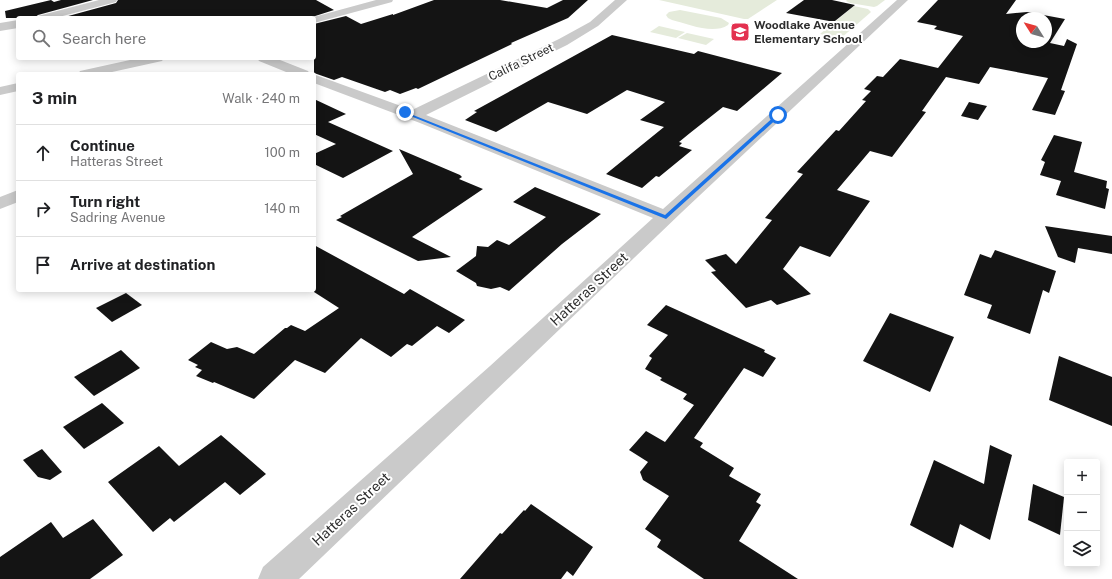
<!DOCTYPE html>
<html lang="en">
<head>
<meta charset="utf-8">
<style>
  :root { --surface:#fff; --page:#f2f2f2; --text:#202124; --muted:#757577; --line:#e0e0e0 }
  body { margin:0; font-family:"Public Sans",sans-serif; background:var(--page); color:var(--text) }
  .controls { position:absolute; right:12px; bottom:12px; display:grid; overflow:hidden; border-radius:4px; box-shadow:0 2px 10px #0003 }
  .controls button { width:36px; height:36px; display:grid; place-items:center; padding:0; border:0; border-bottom:1px solid var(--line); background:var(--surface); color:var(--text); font:20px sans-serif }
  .compass { position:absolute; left:1016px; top:12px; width:36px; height:36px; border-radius:50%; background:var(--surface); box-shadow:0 2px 10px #0003; rotate:307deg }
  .stop { position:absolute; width:12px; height:12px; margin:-9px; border:3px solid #1a73e8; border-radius:50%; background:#fff }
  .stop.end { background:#1a73e8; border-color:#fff; box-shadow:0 1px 4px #0008 }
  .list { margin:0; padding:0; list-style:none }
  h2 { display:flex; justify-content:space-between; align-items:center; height:52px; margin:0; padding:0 16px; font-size:17px }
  h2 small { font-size:13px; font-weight:400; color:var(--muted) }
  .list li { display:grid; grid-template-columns:26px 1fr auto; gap:12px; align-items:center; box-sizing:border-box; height:56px; padding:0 16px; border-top:1px solid var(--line) }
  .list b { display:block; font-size:15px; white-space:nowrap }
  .list p { margin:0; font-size:13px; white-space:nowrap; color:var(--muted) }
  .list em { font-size:13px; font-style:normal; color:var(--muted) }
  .icon { flex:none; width:22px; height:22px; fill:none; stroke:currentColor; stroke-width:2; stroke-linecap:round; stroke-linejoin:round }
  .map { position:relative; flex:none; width:1112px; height:579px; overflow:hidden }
  .search { position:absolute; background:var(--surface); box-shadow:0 2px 10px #0003; left:16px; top:16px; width:300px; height:44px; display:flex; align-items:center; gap:10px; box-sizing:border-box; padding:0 14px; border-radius:4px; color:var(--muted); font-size:15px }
  .panel { position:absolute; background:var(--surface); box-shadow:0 2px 10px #0003; left:16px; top:72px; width:300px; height:220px; border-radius:4px }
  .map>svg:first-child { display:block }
  .green { fill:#e5ebdb }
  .building { fill:#141414; fill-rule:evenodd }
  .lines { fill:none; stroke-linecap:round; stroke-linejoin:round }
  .minor { fill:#cacaca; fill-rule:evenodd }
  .route { fill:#1a73e8 }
  .labels { text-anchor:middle; stroke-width:4; stroke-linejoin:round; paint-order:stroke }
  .far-poi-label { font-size:12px; font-weight:bold; fill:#2d2d2d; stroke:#fff; text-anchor:start }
  .far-street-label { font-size:12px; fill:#2d2d2d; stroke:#fff }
  .street-label { font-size:14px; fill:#2d2d2d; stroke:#fff }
</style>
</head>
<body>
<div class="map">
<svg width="1112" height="579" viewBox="0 0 1112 579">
  <rect width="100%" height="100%" fill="#fff"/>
  <g class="green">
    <polygon points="659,0 777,0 748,19 744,19"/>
    <polygon points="847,0 885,0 877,6 874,7 850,3 846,1"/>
    <polygon points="854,6 868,9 871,12 840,39 820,34"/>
    <path d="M680 10 721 18 729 23 728 25C713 35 688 24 672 20L668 18 666 15 669 12Z"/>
    <polygon points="659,26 685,32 676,38 650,32"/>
    <polygon points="687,33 714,39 706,45 678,38"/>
  </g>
  <g class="building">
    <polygon points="51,0 54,2 61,0 93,0 38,15 34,18 6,18 5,11"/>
    <polygon points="118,0 316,0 334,10 309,18 61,18 116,3"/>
    <polygon points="434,0 500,0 547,8 563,0 588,0 568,18 511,43 512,44 418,89 416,88 400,94 390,90 385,92 342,77 334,80 314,73 314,24 346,16 361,24 393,14 393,15"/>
    <polygon points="804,0 832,0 855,5 835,21 829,21 786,13"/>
    <path d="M938 0H1016L1006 14 1027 12 1065 19 1050 43 1064 46 1067 39 1077 44 1061 90 1065 91 1055 115 1032 110 1048 78 990 67 979 84 946 77 922 111 926 112 892 157 870 151 837 190 870 201 830 257 800 246 783 269 811 294 777 305 771 300 746 308 711 272 716 271 705 260 726 254 736 264 772 220 765 218 803 174 797 172 836 130 839 131 866 101 862 100 871 91 864 89 877 76 883 77 900 59 938 68 963 36 934 29 937 26 917 22ZM1022 18H1046V42H1022Z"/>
    <polygon points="612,35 694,54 698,51 782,73 737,111 723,107 690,133 679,142 682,143 679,146 692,150 659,177 656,176 642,188 606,174 664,127 640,120 665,102 627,90 587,114 548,102 496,132 465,120 477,112 474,111"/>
    <polygon points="314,99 346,114 328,122 393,151 343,178 314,164 314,154 336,144 314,134"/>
    <polygon points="969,102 987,106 978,120 961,116"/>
    <polygon points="1054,135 1082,142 1074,172 1107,181 1106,188 1109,189 1105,209 1056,195 1061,181 1040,175 1045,162 1041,160"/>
    <polygon points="399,149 460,175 462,177 459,179 483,189 412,237 451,257 418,261 336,220 342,217 340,216 413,174"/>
    <polygon points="535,187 601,214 562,244 509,291 500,287 491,289 477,286 476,283 456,271 476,256 477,246 488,247 497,240 509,245 546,217 513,202"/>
    <polygon points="1045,226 1112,236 1112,254 1078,248 1075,263 1058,257"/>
    <polygon points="314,245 404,294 410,289 465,320 449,333 437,326 412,346 407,344 391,357 361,338 325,373 295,360 254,399 214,382 213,383 196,376 202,370 195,367 198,365 188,360 211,342 227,349 237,347 254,354 285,328 287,328 291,325 305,331 339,308 314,292"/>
    <polygon points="995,250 1056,271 1049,293 1043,290 1030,334 987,318 992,305 964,295 980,254 991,258"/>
    <polygon points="126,293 142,305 112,322 96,308"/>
    <polygon points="666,305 765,350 764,352 776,358 763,377 744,368 694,438 703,443 700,447 734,468 729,476 761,494 756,502 761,505 739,541 798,579 704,579 657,547 661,540 645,529 669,496 643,480 640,472 648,462 629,450 646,431 665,442 694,405 683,399 687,394 660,380 662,378 645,369 652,358 649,356 668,335 647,325"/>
    <polygon points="890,313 954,337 930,392 863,361"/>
    <polygon points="121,350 140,368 94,396 74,377"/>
    <polygon points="1059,356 1112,377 1112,426 1049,400"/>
    <polygon points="102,403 124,423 84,449 63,427"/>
    <polygon points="221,435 266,474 240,495 225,482 174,522 170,518 153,532 108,482 159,446 179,466"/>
    <polygon points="990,445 1012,455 990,540 960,524 953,548 910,525 934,460 984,484"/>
    <polygon points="42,449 62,472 50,480 38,477 23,460"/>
    <polygon points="1033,484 1064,497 1060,535 1028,520"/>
    <polygon points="531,504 593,547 573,576 567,571 561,579 460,579 500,533 502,534 524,510 525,511"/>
    <polygon points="93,519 123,555 90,579 0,579 0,557 51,522 63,538"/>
  </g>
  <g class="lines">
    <g class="minor">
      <polygon points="99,0 117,0 116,2 55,18 36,18 38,16"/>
      <polygon points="376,0 393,0 392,2 314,23 314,18 310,18"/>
      <polygon points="615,0 627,0 598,26 567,45 426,115 663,209 897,0 908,0 682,212 299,579 258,579 263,567 490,366 653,218 420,123 314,83 313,74 412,110 559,39 590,22"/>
      <polygon points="18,20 18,28 0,31 0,23"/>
      <polygon points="139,58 164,58 162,61 103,74 78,74 80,71"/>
      <polygon points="257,58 275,58 308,71 310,74 291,74 259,61"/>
      <polygon points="18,83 18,91 0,95 0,87"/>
      <polygon points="18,190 18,202 0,209 0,197"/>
    </g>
  </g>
  <polygon class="route" points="403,111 665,215 777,114 781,115 666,219 403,113"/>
  <defs>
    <g id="school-square" transform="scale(1)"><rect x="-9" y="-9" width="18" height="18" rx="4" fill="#e3304f" stroke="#fff"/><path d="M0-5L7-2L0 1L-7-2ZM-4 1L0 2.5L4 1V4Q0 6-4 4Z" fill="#fff"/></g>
  </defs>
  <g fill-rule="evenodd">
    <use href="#school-square" x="740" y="32"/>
  </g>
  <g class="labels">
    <g class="far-poi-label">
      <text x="754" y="29">Woodlake Avenue<tspan x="754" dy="14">Elementary School</tspan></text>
    </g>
    <g class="far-street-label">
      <text transform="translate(521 62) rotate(-26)" y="4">Califa Street</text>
    </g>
    <g class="street-label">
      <text transform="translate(589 289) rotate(-43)" y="5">Hatteras Street</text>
      <text transform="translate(351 509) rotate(-43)" y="5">Hatteras Street</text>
    </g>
  </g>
</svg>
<div class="controls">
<button>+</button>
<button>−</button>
<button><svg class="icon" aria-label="layers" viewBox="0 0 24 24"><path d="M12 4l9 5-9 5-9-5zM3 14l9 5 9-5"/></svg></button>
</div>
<svg class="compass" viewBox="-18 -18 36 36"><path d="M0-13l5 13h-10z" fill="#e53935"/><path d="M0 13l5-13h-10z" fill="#757577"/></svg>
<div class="stop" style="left:778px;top:115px"></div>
<div class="stop end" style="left:405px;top:112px"></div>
<div class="search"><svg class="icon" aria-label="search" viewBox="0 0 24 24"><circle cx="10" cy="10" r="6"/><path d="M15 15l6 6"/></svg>Search here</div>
<section class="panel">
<h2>3 min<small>Walk · 240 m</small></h2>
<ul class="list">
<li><svg class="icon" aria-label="ahead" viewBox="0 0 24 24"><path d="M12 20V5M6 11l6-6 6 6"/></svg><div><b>Continue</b><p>Hatteras Street</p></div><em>100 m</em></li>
<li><svg class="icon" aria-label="right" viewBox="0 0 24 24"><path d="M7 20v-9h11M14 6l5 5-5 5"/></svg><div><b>Turn right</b><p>Sadring Avenue</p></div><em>140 m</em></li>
<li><svg class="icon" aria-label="arrive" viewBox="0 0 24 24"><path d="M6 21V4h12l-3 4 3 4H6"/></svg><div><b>Arrive at destination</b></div></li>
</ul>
</section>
</div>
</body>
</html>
